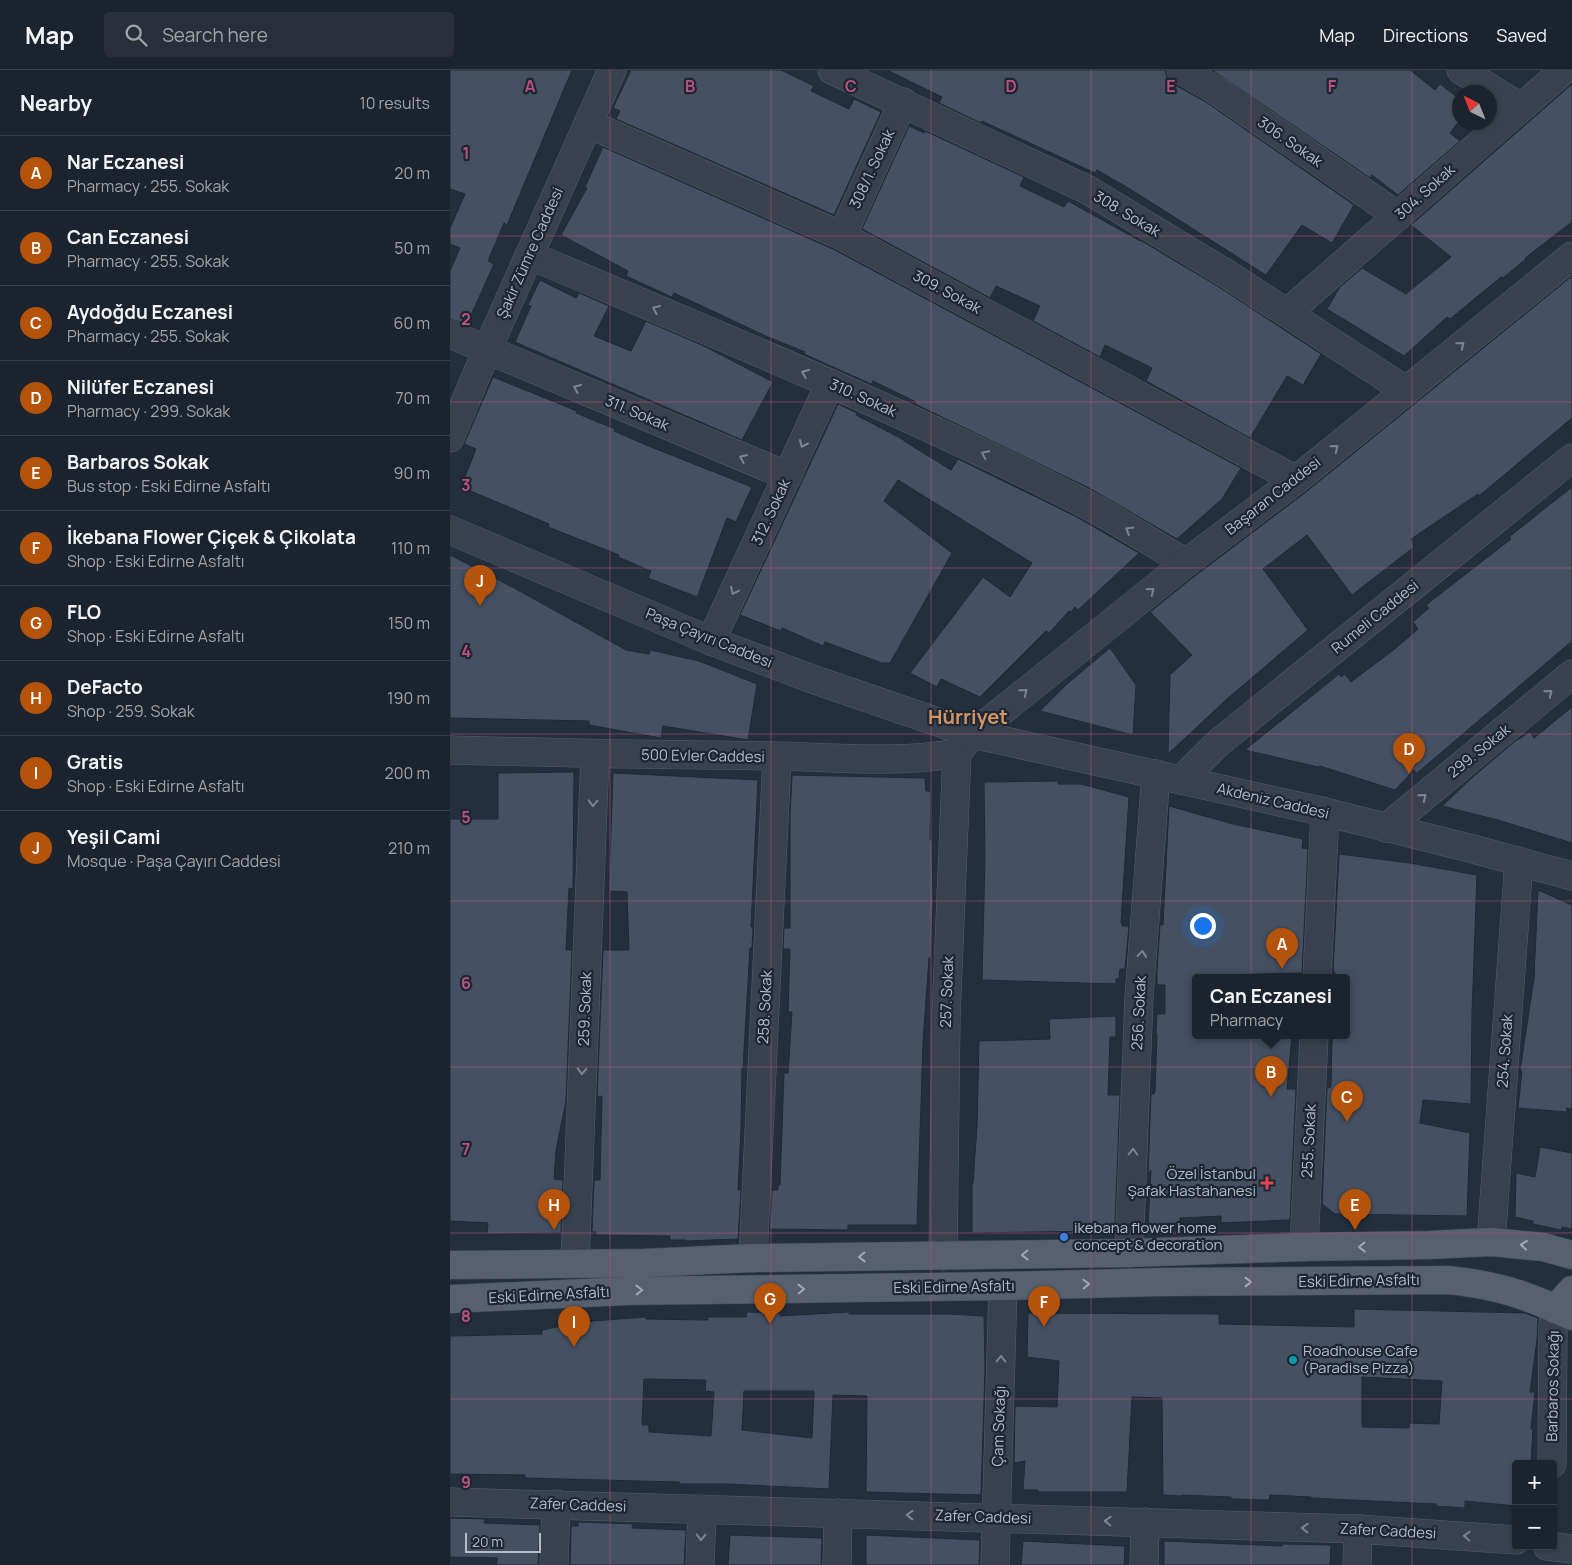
<!DOCTYPE html>
<html lang="en">
<head>
<meta charset="utf-8">
<style>
  :root { --surface:#1b232e; --page:#282f3a; --text:#f1f3f6; --muted:#a0a4aa; --line:#39404a; --accent:#b45309 }
  body { margin:0; font-family:Manrope,sans-serif; background:var(--page); color:var(--text) }
  .controls { position:absolute; right:15px; bottom:15px; display:grid; overflow:hidden; border-radius:5px; box-shadow:0 1px 4px #0004 }
  .controls button { width:45px; height:45px; display:grid; place-items:center; padding:0; border:0; border-bottom:1px solid var(--line); background:var(--surface); color:var(--text); font:25px sans-serif }
  .compass { position:absolute; left:1002px; top:15px; width:45px; height:45px; border-radius:50%; background:var(--surface); box-shadow:0 1px 4px #0004; rotate:317deg }
  .scale { position:absolute; left:15px; bottom:12px; width:76px; box-sizing:border-box; padding-left:5px; border:2px solid #b4bcc9; border-top:0; font-size:14px; line-height:18px; white-space:nowrap; color:#b4bcc9; -webkit-text-stroke:4px #1d2633; paint-order:stroke }
  .you { position:absolute; left:752px; top:855px; width:18px; height:18px; margin:-12px; border:4px solid #fff; border-radius:50%; background:#1a73e8; box-shadow:0 0 0 8px #1a73e833 }
  .badge { display:grid; place-items:center; width:32px; height:32px; border-radius:50%; background:var(--accent); color:#fff; font-size:16px; font-weight:700 }
  .pin { position:absolute; translate:-50% -41px; filter:drop-shadow(0 1px 2px #0008) }
  .pin::after { content:''; position:absolute; top:26px; width:18px; height:15px; background:inherit; clip-path:polygon(0 0,100% 0,50% 100%) }
  .popup { position:absolute; left:742px; top:904px; width:158px; height:65px; box-sizing:border-box; display:grid; place-content:center; border-radius:5px; background:var(--surface); filter:drop-shadow(0 1px 4px #0005); font-size:16px; white-space:nowrap; color:var(--muted) }
  .popup b { font-size:19px; color:var(--text) }
  .popup::after { content:''; position:absolute; left:50%; top:100%; margin-left:-10px; border:10px solid transparent; border-top-color:var(--surface) }
  .list { margin:0; padding:0; list-style:none }
  h2 { display:flex; justify-content:space-between; align-items:center; height:65px; margin:0; padding:0 20px; font-size:21px }
  h2 small { font-size:16px; font-weight:400; color:var(--muted) }
  .list li { display:grid; grid-template-columns:32px 1fr auto; gap:15px; align-items:center; box-sizing:border-box; height:75px; padding:0 20px; border-top:1px solid var(--line) }
  .list b { display:block; font-size:19px; white-space:nowrap }
  .list p { margin:0; font-size:16px; white-space:nowrap; color:var(--muted) }
  .list em { font-size:16px; font-style:normal; color:var(--muted) }
  .icon { flex:none; width:28px; height:28px; fill:none; stroke:currentColor; stroke-width:2; stroke-linecap:round; stroke-linejoin:round }
  .map { position:relative; flex:none; width:1122px; height:1495px; overflow:hidden }
  header { display:flex; align-items:center; gap:30px; box-sizing:border-box; height:70px; padding:0 25px; background:var(--surface); border-bottom:1px solid var(--line) }
  header strong { font-size:24px }
  nav { display:flex; gap:28px; margin-inline-start:auto; font-size:18px }
  .search { width:350px; height:45px; background:var(--page); display:flex; align-items:center; gap:12px; box-sizing:border-box; padding:0 18px; border-radius:5px; color:var(--muted); font-size:19px }
  main { display:flex }
  aside { flex:1; background:var(--surface) }
  .map>svg:first-child { display:block }
  .building { fill:#455162; stroke:#1f2835; fill-rule:evenodd }
  .lines { fill:none; stroke-linecap:round; stroke-linejoin:round }
  .minor-casing { stroke:#565f6c; stroke-width:29 }
  .tertiary-casing { stroke:#565f6c; stroke-width:29 }
  .primary-casing { stroke:#414a57; stroke-width:29 }
  .minor { stroke:#38414e; stroke-width:28 }
  .tertiary { stroke:#38414e; stroke-width:28 }
  .primary { stroke:#56606e; stroke-width:28 }
  .oneway { stroke:#7c8592 }
  .oneway2 { stroke:#a1aab7 }
  .grid { fill:none; stroke:#bd5182; stroke-width:1; stroke-opacity:0.55 }
  .health-dot { fill:#e0444e; stroke:#1d2633; stroke-width:2 }
  .shop-dot { fill:#3f7fe0; stroke:#1d2633; stroke-width:2 }
  .culture-dot { fill:#0f9aa8; stroke:#1d2633; stroke-width:2 }
  .labels { text-anchor:middle; stroke-width:4.5; stroke-linejoin:round; paint-order:stroke }
  .street-label { font-size:15px; fill:#b4bcc9; stroke:#1d2633 }
  .poi-label { font-size:15px; fill:#b4bcc9; stroke:#1d2633; text-anchor:start }
  .district-label { font-size:20px; font-weight:bold; fill:#d59563; stroke:#1d2633 }
  .grid-label { font-size:16px; text-anchor:middle; font-weight:bold; fill:#bd5182; stroke:#1d2633; stroke-width:4.5; stroke-linejoin:round; paint-order:stroke }
</style>
</head>
<body>
<header>
<strong>Map</strong>
<div class="search"><svg class="icon" aria-label="search" viewBox="0 0 24 24"><circle cx="10" cy="10" r="6"/><path d="M15 15l6 6"/></svg>Search here</div>
<nav><a>Map</a><a>Directions</a><a>Saved</a></nav>
</header>
<main>
<aside>
<h2>Nearby<small>10 results</small></h2>
<ul class="list">
<li><span class="badge">A</span><div><b>Nar Eczanesi</b><p>Pharmacy · 255. Sokak</p></div><em>20 m</em></li>
<li><span class="badge">B</span><div><b>Can Eczanesi</b><p>Pharmacy · 255. Sokak</p></div><em>50 m</em></li>
<li><span class="badge">C</span><div><b>Aydoğdu Eczanesi</b><p>Pharmacy · 255. Sokak</p></div><em>60 m</em></li>
<li><span class="badge">D</span><div><b>Nilüfer Eczanesi</b><p>Pharmacy · 299. Sokak</p></div><em>70 m</em></li>
<li><span class="badge">E</span><div><b>Barbaros Sokak</b><p>Bus stop · Eski Edirne Asfaltı</p></div><em>90 m</em></li>
<li><span class="badge">F</span><div><b>İkebana Flower Çiçek &amp; Çikolata</b><p>Shop · Eski Edirne Asfaltı</p></div><em>110 m</em></li>
<li><span class="badge">G</span><div><b>FLO</b><p>Shop · Eski Edirne Asfaltı</p></div><em>150 m</em></li>
<li><span class="badge">H</span><div><b>DeFacto</b><p>Shop · 259. Sokak</p></div><em>190 m</em></li>
<li><span class="badge">I</span><div><b>Gratis</b><p>Shop · Eski Edirne Asfaltı</p></div><em>200 m</em></li>
<li><span class="badge">J</span><div><b>Yeşil Cami</b><p>Mosque · Paşa Çayırı Caddesi</p></div><em>210 m</em></li>
</ul>
</aside>
<div class="map">
<svg width="1122" height="1495" viewBox="0 0 1122 1495">
  <rect width="100%" height="100%" fill="#242f3e"/>
  <g class="building">
    <polygon points="0,0 122,0 57,155 54,153 38,191 44,194 17,254 0,249 0,201 10,178 0,174 0,158 15,124 0,119"/>
    <polygon points="181,0 331,0 364,16 361,21 399,39 404,29 431,42 384,145 166,49 170,41 163,38"/>
    <polygon points="437,0 715,0 717,7 723,14 756,32 904,135 882,173 852,155 816,205 680,119 647,100 645,103 532,51 531,53 489,33 492,27"/>
    <polygon points="762,0 960,0 985,20 990,14 1010,29 1010,50 1000,63 1010,71 948,125 922,105 920,108"/>
    <polygon points="1122,14 1122,152 1075,188 1076,189 1053,208 1051,207 1000,249 997,247 954,286 877,239 890,217 912,198 956,224 1001,187 961,155"/>
    <polygon points="459,56 474,63 475,61 574,107 570,116 614,137 618,131 690,171 690,170 769,217 871,284 853,315 837,306 800,368 696,311 702,298 655,275 650,287 583,251 590,236 546,216 540,228 412,159"/>
    <polygon points="153,77 385,180 791,398 772,429 727,469 639,418 465,334 466,332 423,311 421,314 354,284 355,282 318,267 224,223 222,227 176,206 178,201 111,165 137,118 135,117"/>
    <polygon points="1122,206 1122,348 1029,426 1028,424 961,469 964,477 902,525 857,465 813,499 858,560 777,629 718,684 720,605 742,585 700,542 746,505 856,422"/>
    <polygon points="90,210 126,228 129,223 159,236 144,266 181,281 196,251 254,276 323,312 292,370 65,272 81,236 78,235"/>
    <polygon points="43,307 127,341 126,343 165,359 164,361 196,375 302,417 286,452 277,448 247,527 198,508 201,501 168,487 169,485 98,457 99,454 11,417 26,379 14,374"/>
    <polygon points="388,334 407,343 406,345 454,370 454,371 501,400 508,389 625,446 689,483 628,540 625,537 621,542 619,541 599,563 596,561 530,627 491,609 487,617 460,603 533,507 560,527 582,493 448,410 434,431 502,483 440,593 432,593 375,572 373,576 332,558 331,561 290,545"/>
    <polygon points="1122,417 1122,571 966,704 964,700 945,720 870,696 868,697 795,680 889,604 891,607 895,604 901,612 946,578 968,559 963,552 979,538 976,535 1061,469 1059,467"/>
    <polygon points="0,485 66,519 176,580 199,584 200,580 249,591 307,614 298,670 213,656 211,668 139,655 139,651 0,648"/>
    <polygon points="660,578 686,615 683,665 590,641 617,614"/>
    <polygon points="1122,637 1122,773 1048,750 992,736 1024,706 1064,672 1080,662 1084,668"/>
    <polygon points="124,702 123,819 119,818 116,880 122,880 116,1031 106,1080 104,1109 113,1110 111,1163 37,1164 38,1153 0,1151 0,749 48,749 48,703"/>
    <polygon points="163,703 308,710 301,857 303,857 302,878 300,878 293,998 292,998 291,1058 288,1120 291,1120 288,1169 236,1171 236,1170 220,1170 220,1166 146,1165 146,1162 142,1162 144,1110 150,1110 152,1026 147,1027 153,880 179,880 177,822 159,821"/>
    <polygon points="342,705 475,708 476,721 481,721 480,770 482,770 483,833 481,888 479,888 473,973 467,1155 398,1155 398,1160 320,1159 322,1120 328,1120 328,1115 330,1115 334,1003 338,1003 342,942 338,942 340,879 333,879 334,858 340,858 340,745"/>
    <polygon points="608,711 608,714 631,714 679,727 671,852 672,856 679,856 675,899 670,899 669,909 666,909 666,914 532,910 535,788 534,712"/>
    <polygon points="719,736 783,754 853,769 852,778 858,779 852,903 771,905 771,908 746,908 746,966 842,966 837,1019 846,1019 840,1150 771,1153 771,1146 730,1148 730,1153 698,1155 701,1100 698,1105 701,1024 704,1024 705,1022 707,965 706,965 707,944 715,944 715,915 707,915 707,900 710,855 713,855"/>
    <polygon points="889,784 960,793 1027,805 1022,943 1021,1034 973,1030 970,1053 1020,1063 1017,1146 885,1144 872,1134 877,1018 881,1017 882,966 896,966 896,908 884,908 885,902 883,902"/>
    <polygon points="1088,820 1122,835 1122,1039 1117,1038 1117,1042 1068,1038 1072,1001 1070,1001 1084,908"/>
    <polygon points="666,946 666,967 660,967 658,1025 670,1025 665,1154 661,1158 653,1161 522,1163 522,1113 523,1113 527,1056 529,971 600,969 599,949"/>
    <polygon points="1090,1077 1122,1083 1122,1159 1112,1157 1111,1160 1083,1154 1083,1151 1065,1147 1066,1103 1085,1107"/>
    <path d="M904 1239 1075 1243 1088 1248 1087 1270 1080 1322H1085L1081 1359H1083L1081 1394H1066V1436L1015 1431V1438L986 1436V1434L861 1428V1427L820 1425 819 1430 781 1429V1427L731 1425V1426L713 1425 712 1328 682 1327 677 1422H588V1420H573L575 1391 564 1393 565 1336 607 1337 609 1291 577 1287 578 1243 769 1244V1254L904 1257ZM912 1307 992 1311 989 1354 959 1353V1358L912 1357Z"/>
    <path d="M297 1242 330 1243V1246L399 1242V1244H498L534 1246 535 1299 531 1425 416 1422 417 1326 383 1325 379 1419 276 1414H230L229 1412 75 1408V1405L0 1404V1266L92 1264V1260L130 1252 196 1247V1249L258 1250V1247H296ZM194 1309 256 1310 255 1321 264 1322 261 1366 199 1362V1355H192ZM294 1321H364L362 1368 292 1360Z"/>
    <polygon points="0,1448 35,1449 34,1453 90,1455 88,1495 47,1495 47,1488 0,1487"/>
    <polygon points="128,1452 183,1454 182,1458 236,1460 234,1495 120,1495 121,1456 128,1456"/>
    <polygon points="280,1465 372,1468 371,1495 278,1495"/>
    <polygon points="416,1465 530,1470 529,1495 416,1495"/>
    <polygon points="573,1471 675,1476 674,1495 571,1495"/>
    <polygon points="714,1471 832,1476 832,1474 881,1475 880,1495 714,1495"/>
  </g>
  <g class="lines">
    <g class="minor-casing">
      <g id="minor">
        <polyline points="382,0 638,120 777,204 955,320"/>
        <polyline points="731,0 764,19 948,146"/>
        <polyline points="1011,0 1070,37"/>
        <polyline points="139,54 392,166 846,410"/>
        <polyline points="392,166 453,32"/>
        <path d="M79 185C265 264 452 340 632 432 667 450 702 473 736 493"/>
        <polyline points="837,243 1114,0"/>
        <polyline points="0,264 338,406"/>
        <polyline points="0,368 37,280 162,0"/>
        <polyline points="261,571 380,313"/>
        <path d="M0 680C108 683 217 685 325 686 385 687 448 694 507 683"/>
        <polyline points="936,758 1122,604"/>
        <polyline points="867,908 875,742"/>
        <polyline points="1041,1172 1069,791"/>
        <polyline points="854,1177 864,966"/>
        <polyline points="679,1183 689,927 706,704"/>
        <polyline points="493,1186 496,947 507,683 523,664"/>
        <polyline points="303,1188 327,687"/>
        <polyline points="125,1193 145,685"/>
        <polyline points="1102,1394 1103,1256 1105,1239"/>
        <polyline points="0,1432 908,1459 1066,1470"/>
        <polyline points="1097,1476 1122,1479"/>
        <polyline points="104,1495 106,1434"/>
        <polyline points="250,1495 252,1439"/>
        <polyline points="387,1495 388,1443"/>
        <polyline points="545,1495 553,1216"/>
        <polyline points="694,1495 695,1452"/>
        <polyline points="907,1495 908,1459"/>
      </g>
    </g>
    <g class="tertiary-casing">
      <g id="tertiary">
        <polyline points="0,460 261,571 365,610 523,664 875,742 1023,779 1122,806"/>
        <polyline points="523,664 736,493 846,410 1122,186"/>
        <polyline points="731,710 768,673 1122,388"/>
      </g>
    </g>
    <g class="primary-casing">
      <g id="primary">
        <polyline points="0,1195 193,1193 303,1188 679,1183 854,1177 979,1175 1041,1172 1093,1177 1122,1185"/>
        <path d="M0 1229 178 1221 553 1216 712 1212 998 1210C1027 1213 1055 1218 1082 1229 1096 1234 1109 1241 1122 1246"/>
        <polyline points="1105,1239 1122,1220"/>
      </g>
    </g>
    <use href="#minor" class="minor"/>
    <use href="#tertiary" class="tertiary"/>
    <use href="#primary" class="primary"/>
  </g>
  <defs><path id="oneway-chevron" d="M-2-3.5L2.5 0L-2 3.5" fill="none" stroke-width="1.6" stroke-linecap="round" stroke-linejoin="round" transform="scale(1.25)"/></defs>
  <g class="oneway">
    <use href="#oneway-chevron" transform="translate(206 239) rotate(-157)"/>
    <use href="#oneway-chevron" transform="translate(1011 275) rotate(-39)"/>
    <use href="#oneway-chevron" transform="translate(355 303) rotate(-157)"/>
    <use href="#oneway-chevron" transform="translate(127 318) rotate(-157)"/>
    <use href="#oneway-chevron" transform="translate(353 374) rotate(114)"/>
    <use href="#oneway-chevron" transform="translate(885 378) rotate(-39)"/>
    <use href="#oneway-chevron" transform="translate(535 384) rotate(-154)"/>
    <use href="#oneway-chevron" transform="translate(293 388) rotate(-157)"/>
    <use href="#oneway-chevron" transform="translate(679 460) rotate(-149)"/>
    <use href="#oneway-chevron" transform="translate(284 521) rotate(115)"/>
    <use href="#oneway-chevron" transform="translate(701 521) rotate(-39)"/>
    <use href="#oneway-chevron" transform="translate(574 622) rotate(-39)"/>
    <use href="#oneway-chevron" transform="translate(1099 623) rotate(-39)"/>
    <use href="#oneway-chevron" transform="translate(973 727) rotate(-39)"/>
    <use href="#oneway-chevron" transform="translate(143 733) rotate(92)"/>
    <use href="#oneway-chevron" transform="translate(692 884) rotate(-85)"/>
    <use href="#oneway-chevron" transform="translate(132 1001) rotate(92)"/>
    <use href="#oneway-chevron" transform="translate(683 1082) rotate(-88)"/>
    <use href="#oneway-chevron" transform="translate(551 1289) rotate(-88)"/>
    <use href="#oneway-chevron" transform="translate(460 1445) rotate(-178)"/>
    <use href="#oneway-chevron" transform="translate(658 1451) rotate(-178)"/>
    <use href="#oneway-chevron" transform="translate(855 1458) rotate(-178)"/>
    <use href="#oneway-chevron" transform="translate(1017 1466) rotate(-176)"/>
    <use href="#oneway-chevron" transform="translate(251 1467) rotate(92)"/>
  </g>
  <g class="oneway2">
    <use href="#oneway-chevron" transform="translate(1074 1175) rotate(-174)"/>
    <use href="#oneway-chevron" transform="translate(912 1177) rotate(179)"/>
    <use href="#oneway-chevron" transform="translate(575 1185) rotate(179)"/>
    <use href="#oneway-chevron" transform="translate(412 1187) rotate(179)"/>
    <use href="#oneway-chevron" transform="translate(798 1212)"/>
    <use href="#oneway-chevron" transform="translate(636 1214) rotate(-2)"/>
    <use href="#oneway-chevron" transform="translate(351 1219) rotate(-1)"/>
    <use href="#oneway-chevron" transform="translate(189 1220) rotate(-1)"/>
  </g>
  <path class="grid" d="M160 0V1495M321 0V1495M481 0V1495M641 0V1495M801 0V1495M962 0V1495M0 166H1122M0 332H1122M0 498H1122M0 664H1122M0 831H1122M0 997H1122M0 1163H1122M0 1329H1122"/>
  <path class="health-dot" d="M814.5 1105.5h5v5h5v5h-5v5h-5v-5h-5v-5h5z"/>
  <circle class="shop-dot" cx="614" cy="1167" r="5"/>
  <circle class="culture-dot" cx="843" cy="1290" r="5"/>
  <g class="labels">
    <g class="street-label">
      <text transform="translate(840 72) rotate(35)" y="5">306. Sokak</text>
      <text transform="translate(422 99) rotate(-65)" y="5">308/1. Sokak</text>
      <text transform="translate(975 122) rotate(-42)" y="5">304. Sokak</text>
      <text transform="translate(677 144) rotate(31)" y="5">308. Sokak</text>
      <text transform="translate(80 183) rotate(-66)" y="5">Şakir Zümre Caddesi</text>
      <text transform="translate(497 222) rotate(28)" y="5">309. Sokak</text>
      <text transform="translate(413 328) rotate(24)" y="5">310. Sokak</text>
      <text transform="translate(187 343) rotate(23)" y="5">311. Sokak</text>
      <text transform="translate(823 426) rotate(-38)" y="5">Başaran Caddesi</text>
      <text transform="translate(321 442) rotate(-65)" y="5">312. Sokak</text>
      <text transform="translate(925 547) rotate(-39)" y="5">Rumeli Caddesi</text>
      <text transform="translate(259 568) rotate(22)" y="5">Paşa Çayırı Caddesi</text>
      <text transform="translate(1029 681) rotate(-39)" y="5">299. Sokak</text>
      <text transform="translate(253 686) rotate(1)" y="5">500 Evler Caddesi</text>
      <text transform="translate(823 731) rotate(13)" y="5">Akdeniz Caddesi</text>
      <text transform="translate(497 922) rotate(-88)" y="5">257. Sokak</text>
      <text transform="translate(315 937) rotate(-87)" y="5">258. Sokak</text>
      <text transform="translate(135 939) rotate(-88)" y="5">259. Sokak</text>
      <text transform="translate(689 943) rotate(-87)" y="5">256. Sokak</text>
      <text transform="translate(1055 981) rotate(-86)" y="5">254. Sokak</text>
      <text transform="translate(859 1071) rotate(-87)" y="5">255. Sokak</text>
      <text transform="translate(909 1211) rotate(-1)" y="5">Eski Edirne Asfaltı</text>
      <text transform="translate(504 1217) rotate(-1)" y="5">Eski Edirne Asfaltı</text>
      <text transform="translate(99 1225) rotate(-3)" y="5">Eski Edirne Asfaltı</text>
      <text transform="translate(1103 1316) rotate(-89)" y="5">Barbaros Sokağı</text>
      <text transform="translate(549 1356) rotate(-88)" y="5">Çam Sokağı</text>
      <text transform="translate(128 1435) rotate(2)" y="5">Zafer Caddesi</text>
      <text transform="translate(533 1447) rotate(2)" y="5">Zafer Caddesi</text>
      <text transform="translate(938 1461) rotate(3)" y="5">Zafer Caddesi</text>
    </g>
    <g class="poi-label">
      <text x="806" y="1109" text-anchor="end">Özel İstanbul<tspan x="806" dy="17">Şafak Hastahanesi</tspan></text>
      <text x="624" y="1163">ikebana flower home<tspan x="624" dy="17">concept &amp; decoration</tspan></text>
      <text x="853" y="1286">Roadhouse Cafe<tspan x="853" dy="17">(Paradise Pizza)</tspan></text>
    </g>
    <g class="district-label">
      <text x="518" y="654">Hürriyet</text>
    </g>
  </g>
  <g class="grid-label">
    <text x="80" y="22">A</text>
    <text x="240" y="22">B</text>
    <text x="401" y="22">C</text>
    <text x="561" y="22">D</text>
    <text x="721" y="22">E</text>
    <text x="882" y="22">F</text>
    <text x="16" y="89">1</text>
    <text x="16" y="255">2</text>
    <text x="16" y="421">3</text>
    <text x="16" y="587">4</text>
    <text x="16" y="753">5</text>
    <text x="16" y="919">6</text>
    <text x="16" y="1085">7</text>
    <text x="16" y="1252">8</text>
    <text x="16" y="1418">9</text>
  </g>
</svg>
<div class="controls">
<button>+</button>
<button>−</button>
</div>
<svg class="compass" viewBox="-18 -18 36 36"><path d="M0-13l5 13h-10z" fill="#e53935"/><path d="M0 13l5-13h-10z" fill="#a0a4aa"/></svg>
<div class="scale">20 m</div>
<div class="you"></div>
<div class="pin badge" style="left:832px;top:899px">A</div>
<div class="pin badge" style="left:821px;top:1027px">B</div>
<div class="popup"><b>Can Eczanesi</b>Pharmacy</div>
<div class="pin badge" style="left:897px;top:1052px">C</div>
<div class="pin badge" style="left:959px;top:704px">D</div>
<div class="pin badge" style="left:905px;top:1160px">E</div>
<div class="pin badge" style="left:594px;top:1257px">F</div>
<div class="pin badge" style="left:320px;top:1254px">G</div>
<div class="pin badge" style="left:104px;top:1160px">H</div>
<div class="pin badge" style="left:124px;top:1277px">I</div>
<div class="pin badge" style="left:30px;top:536px">J</div>
</div>
</main>
</body>
</html>
